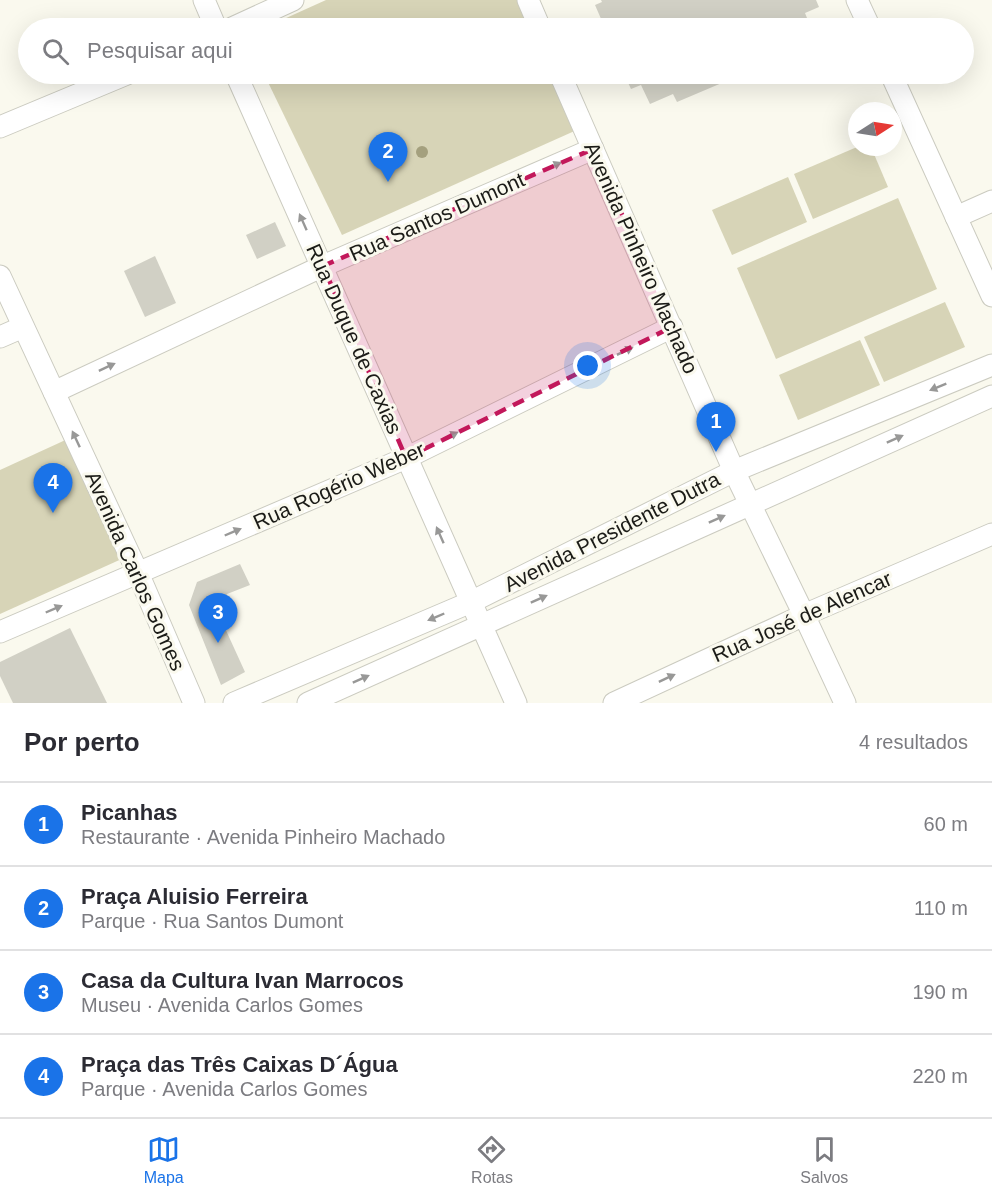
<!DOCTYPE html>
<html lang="pt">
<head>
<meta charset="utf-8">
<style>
  :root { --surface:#fff; --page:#f7f7f7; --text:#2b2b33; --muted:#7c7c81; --line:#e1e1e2; --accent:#1a73e8 }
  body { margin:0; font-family:Helvetica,sans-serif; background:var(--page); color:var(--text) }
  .compass { position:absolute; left:848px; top:102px; width:54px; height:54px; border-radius:50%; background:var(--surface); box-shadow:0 6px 24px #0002; rotate:78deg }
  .you { position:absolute; left:588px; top:366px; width:21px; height:21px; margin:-15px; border:4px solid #fff; border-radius:50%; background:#1a73e8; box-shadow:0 0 0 9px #1a73e833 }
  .badge { display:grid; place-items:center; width:39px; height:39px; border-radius:50%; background:var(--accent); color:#fff; font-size:20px; font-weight:700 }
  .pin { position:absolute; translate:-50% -50px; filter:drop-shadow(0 2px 3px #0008) }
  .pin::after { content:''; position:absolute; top:32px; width:21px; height:18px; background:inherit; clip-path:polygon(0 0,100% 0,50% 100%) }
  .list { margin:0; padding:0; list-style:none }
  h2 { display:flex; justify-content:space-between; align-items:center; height:78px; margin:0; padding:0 24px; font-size:26px }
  h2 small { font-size:20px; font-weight:400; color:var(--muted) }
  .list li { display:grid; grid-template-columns:39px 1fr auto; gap:18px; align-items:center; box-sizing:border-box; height:84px; padding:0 24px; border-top:2px solid var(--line) }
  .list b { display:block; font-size:22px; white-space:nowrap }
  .list p { margin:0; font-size:20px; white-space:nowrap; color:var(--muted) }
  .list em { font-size:20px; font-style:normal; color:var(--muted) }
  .icon { flex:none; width:33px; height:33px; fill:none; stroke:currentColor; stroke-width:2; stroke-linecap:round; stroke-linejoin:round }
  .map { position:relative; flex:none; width:992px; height:703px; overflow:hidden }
  .search { position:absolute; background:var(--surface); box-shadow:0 6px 24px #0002; left:18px; right:18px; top:18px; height:66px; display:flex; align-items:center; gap:15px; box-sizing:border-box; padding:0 21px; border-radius:33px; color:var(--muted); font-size:22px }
  .sheet { height:414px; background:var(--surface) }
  nav { display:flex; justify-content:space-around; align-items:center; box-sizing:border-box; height:84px; border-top:2px solid var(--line); background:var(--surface); font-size:16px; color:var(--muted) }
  nav a { display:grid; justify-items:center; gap:3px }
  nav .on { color:var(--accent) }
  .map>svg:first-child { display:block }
  .green { fill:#d7d4b7 }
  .building { fill:#d1d0c5 }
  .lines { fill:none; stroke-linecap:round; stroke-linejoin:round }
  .minor-casing { stroke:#cbcbc0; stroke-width:23 }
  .minor { stroke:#fff; stroke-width:21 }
  .tree { fill:#a4a07e }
  .oneway { fill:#989897 }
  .marked { fill:#c2185b; fill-opacity:0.2; stroke:#c2185b; stroke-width:4.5; stroke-dasharray:12 8; stroke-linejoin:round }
  .labels { text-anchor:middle; stroke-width:6; stroke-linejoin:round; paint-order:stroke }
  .street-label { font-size:21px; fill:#1b1b17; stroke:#faf9ee }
</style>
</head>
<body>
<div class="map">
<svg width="992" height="703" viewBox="0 0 992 703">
  <rect width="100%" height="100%" fill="#faf9ee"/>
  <g class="green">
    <polygon points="326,0 523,0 535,28 264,28"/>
    <polygon points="264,74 555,74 579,129 342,235"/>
    <polygon points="857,147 871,147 888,187 813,219 794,174"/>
    <polygon points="788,177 807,222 732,255 712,210"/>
    <polygon points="898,198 937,289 776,359 737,268"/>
    <polygon points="945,302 965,347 884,382 864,337"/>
    <polygon points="860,340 880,385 798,420 779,375"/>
    <polygon points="72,437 126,557 0,614 0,470"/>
  </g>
  <g class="building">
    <polygon points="601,0 816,0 819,7 805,13 811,28 605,28 595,5 602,2"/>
    <polygon points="624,74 743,74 677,102 673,94 650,104 641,85 631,89"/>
    <polygon points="275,222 286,246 257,259 246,235"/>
    <polygon points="155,256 176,303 145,317 124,271"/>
    <polygon points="240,564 250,585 227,594 219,615 245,672 221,685 189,605 197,582"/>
    <polygon points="70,628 107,703 13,703 0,676 0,662"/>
  </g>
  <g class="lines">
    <g class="minor-casing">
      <g id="minor">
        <polyline points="204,0 216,28"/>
        <polyline points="528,0 540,28"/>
        <polyline points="857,0 870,28"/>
        <polyline points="232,28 293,0"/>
        <polyline points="236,74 516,703"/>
        <polyline points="560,74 734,471 804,615 845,703"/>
        <polyline points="891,74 992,296"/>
        <polyline points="0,127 127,74"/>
        <polyline points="956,217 992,201"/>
        <polyline points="0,276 138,573 194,703"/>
        <polyline points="0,337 23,327"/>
        <polyline points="54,392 323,266 593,149"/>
        <polyline points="0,632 406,458 672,327"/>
        <polyline points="234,703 471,602 734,471 992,365"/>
        <polyline points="308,703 992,396"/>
        <polyline points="614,703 804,615 992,534"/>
      </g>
    </g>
    <use href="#minor" class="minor"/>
  </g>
  <circle class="tree" cx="422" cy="152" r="6"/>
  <defs><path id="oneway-solid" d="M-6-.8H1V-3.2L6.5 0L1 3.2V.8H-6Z" transform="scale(1.5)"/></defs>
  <g class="oneway">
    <use href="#oneway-solid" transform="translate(553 166) rotate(-24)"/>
    <use href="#oneway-solid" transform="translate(303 222) rotate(-114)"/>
    <use href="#oneway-solid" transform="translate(625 351) rotate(-26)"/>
    <use href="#oneway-solid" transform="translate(107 367) rotate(-25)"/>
    <use href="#oneway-solid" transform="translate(938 387) rotate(158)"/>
    <use href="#oneway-solid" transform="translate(450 436) rotate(-26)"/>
    <use href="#oneway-solid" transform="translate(76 439) rotate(-115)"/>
    <use href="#oneway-solid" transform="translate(895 439) rotate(-24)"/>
    <use href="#oneway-solid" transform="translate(717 519) rotate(-24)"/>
    <use href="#oneway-solid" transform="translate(233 532) rotate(-23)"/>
    <use href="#oneway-solid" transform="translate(440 535) rotate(-114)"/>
    <use href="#oneway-solid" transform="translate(539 599) rotate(-24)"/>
    <use href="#oneway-solid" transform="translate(54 609) rotate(-23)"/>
    <use href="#oneway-solid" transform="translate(436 617) rotate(157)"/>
    <use href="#oneway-solid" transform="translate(667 678) rotate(-25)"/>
    <use href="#oneway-solid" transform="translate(361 679) rotate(-24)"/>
  </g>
  <path class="marked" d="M593 149 672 327 406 458 323 266Z"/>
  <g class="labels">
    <g class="street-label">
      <text transform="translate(437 217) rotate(-24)" y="7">Rua Santos Dumont</text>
      <text transform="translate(641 258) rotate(66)" y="7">Avenida Pinheiro Machado</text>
      <text transform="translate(354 339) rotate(66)" y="7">Rua Duque de Caxias</text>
      <text transform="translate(339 486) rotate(-24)" y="7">Rua Rogério Weber</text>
      <text transform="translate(612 532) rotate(-27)" y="7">Avenida Presidente Dutra</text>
      <text transform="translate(135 571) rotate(66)" y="7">Avenida Carlos Gomes</text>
      <text transform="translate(802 617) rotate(-24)" y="7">Rua José de Alencar</text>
    </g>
  </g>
</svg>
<svg class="compass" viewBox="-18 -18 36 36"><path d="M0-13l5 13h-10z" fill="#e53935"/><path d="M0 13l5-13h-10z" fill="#7c7c81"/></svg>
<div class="you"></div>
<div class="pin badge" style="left:716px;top:452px">1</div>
<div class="pin badge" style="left:388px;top:182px">2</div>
<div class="pin badge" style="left:218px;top:643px">3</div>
<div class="pin badge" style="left:53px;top:513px">4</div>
<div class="search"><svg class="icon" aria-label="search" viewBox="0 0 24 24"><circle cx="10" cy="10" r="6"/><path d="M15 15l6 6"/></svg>Pesquisar aqui</div>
</div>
<section class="sheet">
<h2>Por perto<small>4 resultados</small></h2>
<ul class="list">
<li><span class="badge">1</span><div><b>Picanhas</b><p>Restaurante · Avenida Pinheiro Machado</p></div><em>60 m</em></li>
<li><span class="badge">2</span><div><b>Praça Aluisio Ferreira</b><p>Parque · Rua Santos Dumont</p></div><em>110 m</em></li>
<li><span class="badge">3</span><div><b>Casa da Cultura Ivan Marrocos</b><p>Museu · Avenida Carlos Gomes</p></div><em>190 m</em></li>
<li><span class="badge">4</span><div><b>Praça das Três Caixas D´Água</b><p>Parque · Avenida Carlos Gomes</p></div><em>220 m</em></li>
</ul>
</section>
<nav>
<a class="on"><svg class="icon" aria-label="map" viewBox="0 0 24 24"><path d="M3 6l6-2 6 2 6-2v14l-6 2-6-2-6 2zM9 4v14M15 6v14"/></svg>Mapa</a>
<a><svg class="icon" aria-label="directions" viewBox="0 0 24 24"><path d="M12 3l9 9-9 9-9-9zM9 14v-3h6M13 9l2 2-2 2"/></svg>Rotas</a>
<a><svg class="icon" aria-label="saved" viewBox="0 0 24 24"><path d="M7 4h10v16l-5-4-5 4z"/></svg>Salvos</a>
</nav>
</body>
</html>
